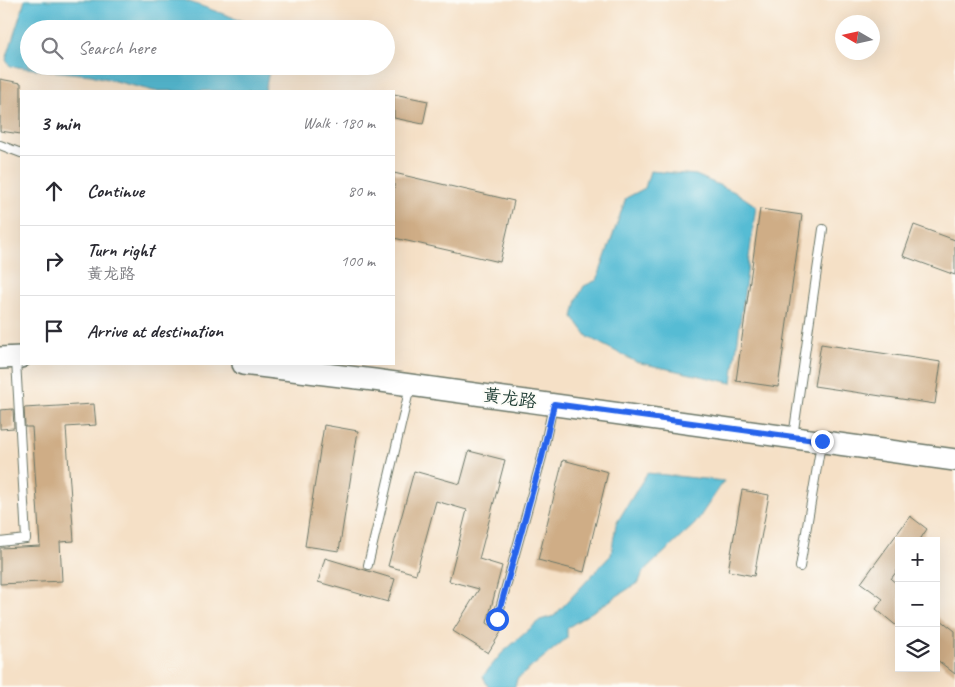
<!DOCTYPE html>
<html lang="en">
<head>
<meta charset="utf-8">
<style>
  :root { --surface:#fff; --page:#f7f7f7; --text:#2b2b33; --muted:#7c7c81; --line:#e1e1e2 }
  body { margin:0; font-family:Caveat,"LXGW WenKai TC",sans-serif; background:var(--page); color:var(--text) }
  .controls { position:absolute; right:15px; bottom:15px; display:grid; overflow:hidden; border-radius:0px; box-shadow:0 5px 20px #0002 }
  .controls button { width:45px; height:45px; display:grid; place-items:center; padding:0; border:0; border-bottom:1px solid var(--line); background:var(--surface); color:var(--text); font:25px sans-serif }
  .compass { position:absolute; left:835px; top:15px; width:45px; height:45px; border-radius:50%; background:var(--surface); box-shadow:0 5px 20px #0002; rotate:279deg }
  .stop { position:absolute; width:15px; height:15px; margin:-11px; border:4px solid #2563eb; border-radius:50%; background:#fff }
  .stop.end { background:#2563eb; border-color:#fff; box-shadow:0 1px 5px #0008 }
  .list { margin:0; padding:0; list-style:none }
  h2 { display:flex; justify-content:space-between; align-items:center; height:65px; margin:0; padding:0 20px; font-size:21px }
  h2 small { font-size:16px; font-weight:400; color:var(--muted) }
  .list li { display:grid; grid-template-columns:32px 1fr auto; gap:15px; align-items:center; box-sizing:border-box; height:70px; padding:0 20px; border-top:1px solid var(--line) }
  .list b { display:block; font-size:19px; white-space:nowrap }
  .list p { margin:0; font-size:16px; white-space:nowrap; color:var(--muted) }
  .list em { font-size:16px; font-style:normal; color:var(--muted) }
  .icon { flex:none; width:28px; height:28px; fill:none; stroke:currentColor; stroke-width:2; stroke-linecap:round; stroke-linejoin:round }
  .map { position:relative; flex:none; width:955px; height:687px; overflow:hidden }
  .search { position:absolute; background:var(--surface); box-shadow:0 5px 20px #0002; left:20px; top:20px; width:375px; height:55px; display:flex; align-items:center; gap:12px; box-sizing:border-box; padding:0 18px; border-radius:28px; color:var(--muted); font-size:19px }
  .panel { position:absolute; background:var(--surface); box-shadow:0 5px 20px #0002; left:20px; top:90px; width:375px; height:275px; border-radius:0px }
  .map>svg:first-child { display:block }
  .water { fill:#56bcd4; stroke:#3a7c84 }
  .building { fill:#cfad86 }
  .lines { fill:none; stroke-linecap:round; stroke-linejoin:round }
  .lane-casing { stroke:#6a7667; stroke-width:10 }
  .secondary-casing { stroke:#6a7667; stroke-width:24 }
  .lane { stroke:#fff; stroke-width:8 }
  .secondary { stroke:#fff; stroke-width:21 }
  .route { stroke:#2563eb; stroke-width:6 }
  .labels { text-anchor:middle; stroke-width:4.5; stroke-linejoin:round; paint-order:stroke }
  .street-label { font-size:18px; fill:#1f3d34; stroke:#fdfcf7 }
</style>
</head>
<body>
<div class="map">
<svg width="955" height="687" viewBox="0 0 955 687">
  <rect width="100%" height="100%" fill="#fdfcf7"/>
  <filter id="ink" filterUnits="userSpaceOnUse"><feTurbulence type="fractalNoise" baseFrequency=".02" numOctaves="2"/><feDisplacementMap in="SourceGraphic" scale="10" xChannelSelector="R" yChannelSelector="G"/><feConvolveMatrix kernelMatrix="1 2 1 2 8 2 1 2 1" color-interpolation-filters="sRGB"/></filter>
  <filter id="wash" filterUnits="userSpaceOnUse"><feTurbulence type="fractalNoise" baseFrequency=".0096" numOctaves="4" result="noise"/><feDisplacementMap in="SourceGraphic" scale="20" xChannelSelector="R" yChannelSelector="G"/><feGaussianBlur stdDeviation="1.12" result="paint"/><feColorMatrix in="noise" values="0 0 0 0 0 0 0 0 0 0 0 0 0 0 0 0 0 1.4 0 .05"/><feComposite in="paint" operator="in"/></filter>
  <g filter="url(#wash)">
    <rect width="100%" height="100%" fill="#f5e0c6"/>
    <g class="water">
      <polygon points="25,0 184,0 266,29 29,29 29,66 270,66 265,91 154,91 91,75 49,71 10,66 6,60"/>
      <polygon points="650,171 696,175 737,193 756,206 732,383 636,362 588,337 573,317 577,299 584,286 597,280 626,198 645,188"/>
      <polygon points="647,473 724,481 695,524 643,572 639,582 567,628 567,638 517,679 515,687 488,687 483,676 502,653 540,620 554,616 611,555 616,524"/>
    </g>
    <g id="blocks">
      <g class="building">
        <polygon points="0,79 21,83 21,134 0,131"/>
        <polygon points="394,94 428,101 423,124 394,118"/>
        <polygon points="394,173 514,201 500,262 394,238"/>
        <polygon points="760,209 802,215 778,387 736,381"/>
        <polygon points="914,225 955,240 955,275 903,256"/>
        <polygon points="821,344 941,362 935,404 814,386"/>
        <polygon points="94,404 96,425 66,427 74,541 60,542 62,581 0,584 0,548 40,546 32,427 25,427 24,408"/>
        <polygon points="13,409 14,428 0,429 0,410"/>
        <polygon points="324,425 358,431 339,551 305,546"/>
        <polygon points="469,451 505,460 479,559 502,566 487,623 501,632 488,653 453,631 479,589 449,581 467,510 436,501 416,574 388,566 414,471 460,484"/>
        <polygon points="563,460 608,472 584,572 538,560"/>
        <polygon points="742,490 769,495 754,576 728,571"/>
        <polygon points="910,516 927,529 919,541 899,541 899,568 891,579 896,583 899,580 899,628 876,609 883,599 861,583"/>
        <polygon points="325,558 395,579 388,602 318,582"/>
        <polygon points="936,616 955,631 955,674 936,659"/>
      </g>
    </g>
  </g>
  <g filter="url(#ink)">
    <use href="#blocks" fill-opacity="0" stroke="#6a7667" stroke-width="1"/>
    <g class="lines">
      <g class="lane-casing">
        <g id="lane">
          <polyline points="0,145 21,153"/>
          <polyline points="793,437 823,229"/>
          <polyline points="0,542 26,539 16,360"/>
          <polyline points="368,565 410,387"/>
          <polyline points="800,567 821,444"/>
          <polyline points="497,619 542,457 553,406"/>
        </g>
      </g>
      <g class="secondary-casing">
        <g id="secondary">
          <polyline points="0,358 21,357"/>
          <polyline points="243,364 374,380 955,460"/>
        </g>
      </g>
      <use href="#lane" class="lane"/>
      <use href="#secondary" class="secondary"/>
    </g>
  </g>
  <g class="lines" filter="url(#ink)">
    <polyline class="route" points="497,619 542,457 554,404 822,441"/>
  </g>
  <g class="labels">
    <g class="street-label">
      <text transform="translate(510 398) rotate(8)" y="6">黄龙路</text>
    </g>
  </g>
</svg>
<div class="controls">
<button>+</button>
<button>−</button>
<button><svg class="icon" aria-label="layers" viewBox="0 0 24 24"><path d="M12 4l9 5-9 5-9-5zM3 14l9 5 9-5"/></svg></button>
</div>
<svg class="compass" viewBox="-18 -18 36 36"><path d="M0-13l5 13h-10z" fill="#e53935"/><path d="M0 13l5-13h-10z" fill="#7c7c81"/></svg>
<div class="stop" style="left:497px;top:619px"></div>
<div class="stop end" style="left:822px;top:441px"></div>
<div class="search"><svg class="icon" aria-label="search" viewBox="0 0 24 24"><circle cx="10" cy="10" r="6"/><path d="M15 15l6 6"/></svg>Search here</div>
<section class="panel">
<h2>3 min<small>Walk · 180 m</small></h2>
<ul class="list">
<li><svg class="icon" aria-label="ahead" viewBox="0 0 24 24"><path d="M12 20V5M6 11l6-6 6 6"/></svg><div><b>Continue</b></div><em>80 m</em></li>
<li><svg class="icon" aria-label="right" viewBox="0 0 24 24"><path d="M7 20v-9h11M14 6l5 5-5 5"/></svg><div><b>Turn right</b><p>黄龙路</p></div><em>100 m</em></li>
<li><svg class="icon" aria-label="arrive" viewBox="0 0 24 24"><path d="M6 21V4h12l-3 4 3 4H6"/></svg><div><b>Arrive at destination</b></div></li>
</ul>
</section>
</div>
</body>
</html>
